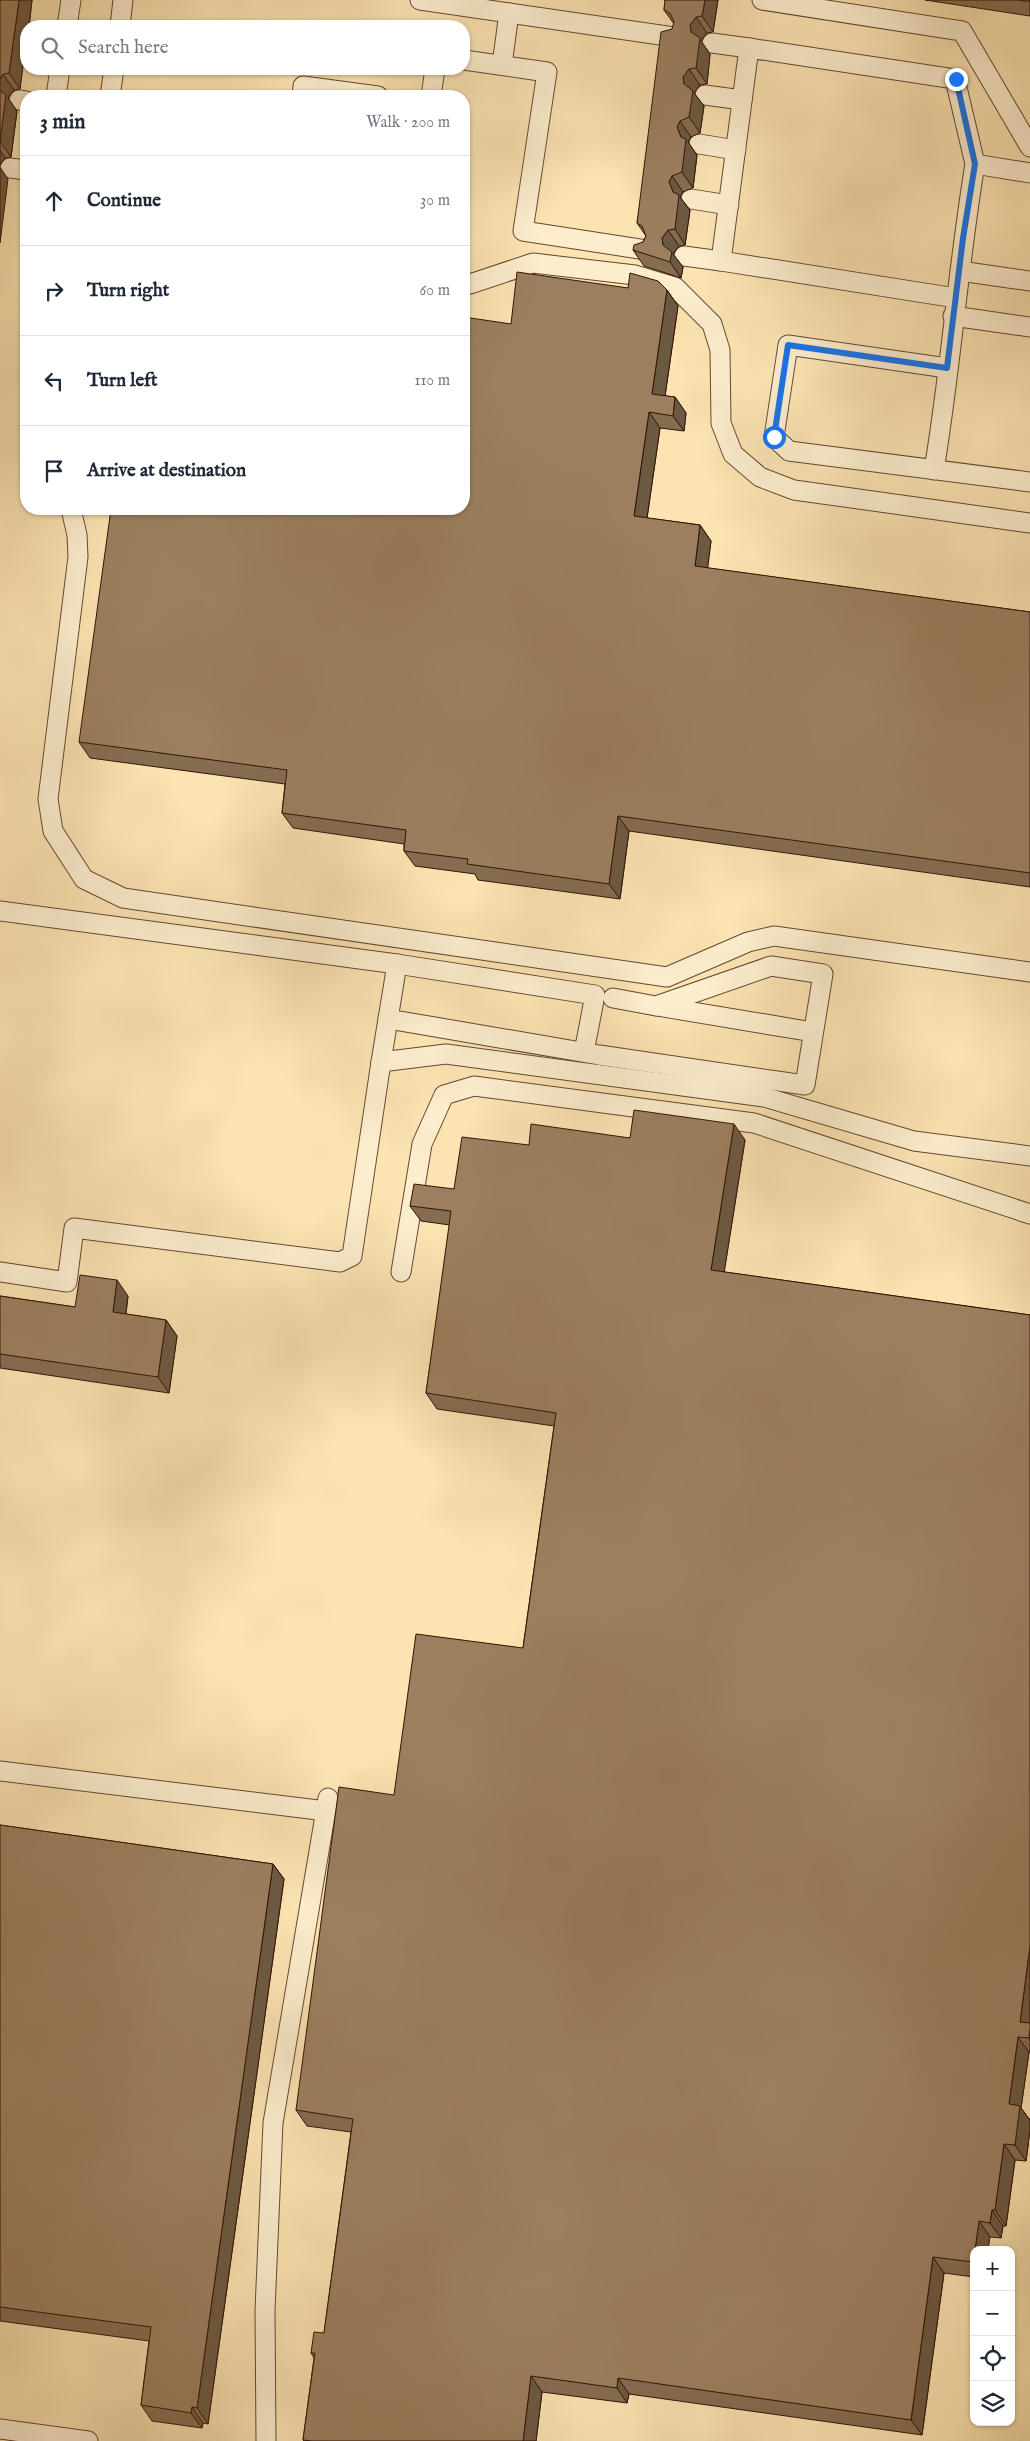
<!DOCTYPE html>
<html lang="en">
<head>
<meta charset="utf-8">
<style>
  :root { --surface:#fff; --page:#f2f2f3; --text:#1f2937; --muted:#747a83; --line:#e0e1e3 }
  body { margin:0; font-family:"IM FELL English",serif; background:var(--page); color:var(--text) }
  .controls { position:absolute; right:15px; bottom:15px; display:grid; overflow:hidden; border-radius:10px; box-shadow:0 1px 4px #0004 }
  .controls button { width:45px; height:45px; display:grid; place-items:center; padding:0; border:0; border-bottom:1px solid var(--line); background:var(--surface); color:var(--text); font:25px sans-serif }
  .stop { position:absolute; width:15px; height:15px; margin:-11px; border:4px solid #1a73e8; border-radius:50%; background:#fff }
  .stop.end { background:#1a73e8; border-color:#fff; box-shadow:0 1px 5px #0008 }
  .list { margin:0; padding:0; list-style:none }
  h2 { display:flex; justify-content:space-between; align-items:center; height:65px; margin:0; padding:0 20px; font-size:21px }
  h2 small { font-size:16px; font-weight:400; color:var(--muted) }
  .list li { display:grid; grid-template-columns:32px 1fr auto; gap:15px; align-items:center; box-sizing:border-box; height:90px; padding:0 20px; border-top:1px solid var(--line) }
  .list b { display:block; font-size:19px; white-space:nowrap }
  .list em { font-size:16px; font-style:normal; color:var(--muted) }
  .icon { flex:none; width:28px; height:28px; fill:none; stroke:currentColor; stroke-width:2; stroke-linecap:round; stroke-linejoin:round }
  .map { position:relative; flex:none; width:1030px; height:2441px; overflow:hidden }
  .search { position:absolute; background:var(--surface); box-shadow:0 1px 4px #0004; left:20px; top:20px; width:450px; height:55px; display:flex; align-items:center; gap:12px; box-sizing:border-box; padding:0 18px; border-radius:20px; color:var(--muted); font-size:19px }
  .panel { position:absolute; background:var(--surface); box-shadow:0 1px 4px #0004; left:20px; top:90px; width:450px; height:425px; border-radius:20px }
  .map>svg:first-child { display:block }
  .lines { fill:none; stroke-linecap:round; stroke-linejoin:round }
  .minor-casing { stroke:#654730; stroke-width:21 }
  .minor { stroke:#fcedcd; stroke-width:19 }
  .wall { fill:#856d52; stroke:#331305 }
  .shaded-wall { fill:#6c5942; stroke:#331305 }
  .building { fill:#9b7f5f; stroke:#331305 }
  .route { stroke:#1a73e8; stroke-width:6 }
</style>
</head>
<body>
<div class="map">
<svg width="1030" height="2441" viewBox="0 0 1030 2441">
  <rect width="100%" height="100%" fill="#fbe3b2"/>
  <filter id="stains"><feTurbulence type="fractalNoise" baseFrequency=".004" numOctaves="4"/><feColorMatrix values="0 0 0 0 .2 0 0 0 0 .09 0 0 0 0 .02 0 0 0 .5 -.17"/></filter>
  <radialGradient id="worn" r=".72"><stop offset=".6" stop-color="#630" stop-opacity="0"/><stop offset="1" stop-color="#630" stop-opacity=".3"/></radialGradient>
  <g class="lines">
    <g class="minor-casing">
      <g id="minor">
        <polyline points="420,0 674,37"/>
        <polyline points="762,0 962,31 1030,147"/>
        <polyline points="67,26 71,0"/>
        <polyline points="120,26 123,0"/>
        <polyline points="712,43 749,48"/>
        <polyline points="464,60 547,72 523,231 646,250"/>
        <polyline points="502,65 509,13"/>
        <polyline points="705,95 742,100"/>
        <polyline points="56,96 60,69"/>
        <polyline points="110,96 114,69"/>
        <polyline points="302,96 303,86 378,96"/>
        <polyline points="431,96 435,69"/>
        <polyline points="19,100 26,101"/>
        <polyline points="699,144 736,150"/>
        <polyline points="10,168 26,170"/>
        <polyline points="691,199 729,205"/>
        <polyline points="684,256 721,261"/>
        <polyline points="960,271 1030,281"/>
        <polyline points="464,284 470,284 533,263 635,275 675,287 712,324 720,350 721,423 733,454 760,477 794,490 1030,523"/>
        <polyline points="956,298 721,261 749,48 955,79 975,164 1030,173"/>
        <polyline points="953,316 1030,327"/>
        <polyline points="947,368 788,345 774,437 789,451 1030,482"/>
        <path d="M934 470C951 368 958 266 975 164"/>
        <polyline points="71,509 77,535 78,557 48,799 53,831 84,879 123,898 667,977 748,942 774,936 1030,972"/>
        <polyline points="0,911 397,964 381,1062"/>
        <polyline points="397,964 595,995 584,1052"/>
        <polyline points="657,1006 813,1032"/>
        <polyline points="388,1019 599,1055 805,1085 823,974 771,966 656,1006 613,998"/>
        <polyline points="0,1272 67,1282 74,1228 340,1262 352,1256 381,1062 446,1054 764,1097 914,1141 1030,1156"/>
        <polyline points="401,1272 422,1144 444,1095 474,1086 754,1123 1030,1214"/>
        <polyline points="0,1771 326,1811"/>
        <polyline points="0,2429 88,2441"/>
        <polyline points="266,2441 265,2310 273,2123 328,1798"/>
      </g>
    </g>
    <use href="#minor" class="minor"/>
  </g>
  <g class="wall">
    <polygon points="0,0 32,0 29,26 26,26 20,89 14,90 8,98 17,111 11,157 5,158 0,165"/>
    <polygon points="665,0 718,0 713,32 707,33 701,41 710,54 707,84 700,85 694,93 704,106 700,133 691,137 688,142 697,155 693,188 683,192 680,197 690,210 685,245 679,246 673,254 683,267 681,278 644,266 633,250 643,242 646,236 637,223 672,29 674,24 664,10"/>
    <polygon points="925,0 1030,0 1030,16"/>
    <polygon points="628,288 667,290 678,306 665,396 675,397 686,413 684,431 660,428 647,518 700,525 711,541 707,568 1030,612 1030,887 629,831 620,899 478,880 475,874 415,866 404,851 404,844 293,828 282,813 285,784 90,758 79,742 511,324"/>
    <polygon points="630,1138 745,1140 724,1272 1030,1315 1030,2053 1029,2052 1021,2108 1030,2120 1030,2130 1026,2161 1015,2160 1006,2226 1003,2226 1001,2238 990,2237 974,2250 974,2277 944,2273 922,2435 629,2394 627,2403 542,2392 536,2441 304,2441 303,2440 314,2358 311,2353 324,2333 351,2132 307,2126 296,2110 394,1795 523,1648 554,1426 437,1409 426,1393 450,1225 421,1221 410,1206 454,1189 529,1145"/>
    <polygon points="0,1296 75,1307 128,1296 126,1314 166,1320 177,1336 169,1393 0,1368"/>
    <polygon points="0,1825 273,1864 284,1879 208,2424 203,2423 202,2428 152,2421 141,2405 149,2341 0,2321"/>
  </g>
  <g class="shaded-wall">
    <polygon points="19,0 32,0 29,26 26,26 26,44 20,89 9,73"/>
    <polygon points="705,0 718,0 713,32 702,16"/>
    <polygon points="696,17 707,33 701,41 710,54 707,84 696,68 690,25"/>
    <polygon points="689,69 700,85 694,93 704,106 700,133 689,117 683,77"/>
    <polygon points="3,74 14,90 8,98 17,111 11,157 0,141 0,79"/>
    <polygon points="680,121 691,137 688,142 697,155 693,188 682,172 681,137 677,127"/>
    <polygon points="0,150 5,158 0,165"/>
    <polygon points="0,167 8,179 0,243"/>
    <polygon points="672,176 683,192 680,197 690,210 685,245 675,229 673,192 669,182"/>
    <polygon points="668,230 679,246 673,254 683,267 681,278 670,262 663,245 662,238"/>
    <polygon points="667,290 678,306 663,410 652,394"/>
    <polygon points="675,397 686,413 684,431 673,416"/>
    <polygon points="649,412 660,428 645,532 634,516"/>
    <polygon points="700,525 711,541 706,582 695,566"/>
    <polygon points="618,816 629,831 620,899 609,884"/>
    <polygon points="734,1124 745,1140 722,1286 711,1270"/>
    <polygon points="117,1280 128,1296 124,1328 113,1312"/>
    <polygon points="166,1320 177,1336 169,1393 158,1377"/>
    <polygon points="273,1864 284,1879 208,2424 197,2408"/>
    <polygon points="1030,1946 1030,2040 1020,2022"/>
    <polygon points="1018,2037 1029,2052 1021,2108 1030,2120 1030,2130 1026,2161 1015,2145 1009,2104"/>
    <polygon points="1004,2144 1015,2160 1006,2226 995,2210"/>
    <polygon points="992,2210 1003,2226 1001,2238 990,2223"/>
    <polygon points="979,2221 990,2237 988,2250 975,2250"/>
    <polygon points="933,2257 944,2273 922,2435 911,2420"/>
    <polygon points="531,2376 542,2392 536,2441 523,2441"/>
    <polygon points="618,2378 629,2394 627,2403 617,2388"/>
    <polygon points="192,2407 203,2423 202,2428 191,2413"/>
  </g>
  <g class="building">
    <polygon points="0,0 19,0 9,73 3,74 0,79"/>
    <polygon points="665,0 705,0 702,16 696,17 690,25 691,32 700,38 696,68 689,69 683,77 684,84 693,91 689,117 680,121 677,127 681,137 686,139 682,172 672,176 669,182 673,192 679,195 675,229 668,230 662,238 663,245 672,252 670,262 633,250 634,245 643,242 646,236 642,226 637,223 661,32 672,29 674,22 670,13 664,10"/>
    <polygon points="1019,0 1030,0 1030,1 1024,1"/>
    <polygon points="0,91 6,95 0,141"/>
    <polygon points="517,272 628,288 630,273 658,281 667,290 652,394 675,397 673,416 649,412 634,516 700,525 695,566 1030,612 1030,873 618,816 609,884 467,864 468,859 404,851 406,830 282,813 287,770 79,742 111,509 464,509 464,317 511,324"/>
    <polygon points="634,1110 734,1124 711,1270 1030,1315 1030,1946 1020,2022 1030,2023 1030,2029 1029,2038 1018,2037 1009,2104 1020,2106 1015,2145 1004,2144 995,2210 992,2210 990,2223 979,2221 975,2250 974,2250 973,2262 933,2257 911,2420 618,2378 617,2388 531,2376 523,2441 312,2441 303,2440 315,2353 311,2353 314,2332 324,2333 353,2119 296,2110 339,1787 394,1795 416,1634 523,1648 556,1413 426,1393 451,1211 410,1206 414,1184 454,1189 462,1137 529,1145 531,1124 630,1138"/>
    <polygon points="80,1275 117,1280 113,1312 166,1320 158,1377 0,1354 0,1296 75,1307"/>
    <polygon points="0,1825 273,1864 197,2408 192,2407 191,2413 141,2405 151,2327 0,2307"/>
  </g>
  <g class="lines">
    <polyline class="route" points="774,437 788,345 947,368 963,238 975,164 956,79"/>
  </g>
  <rect width="100%" height="100%" filter="url(#stains)"/>
  <rect width="100%" height="100%" fill="url(#worn)"/>
</svg>
<div class="controls">
<button>+</button>
<button>−</button>
<button><svg class="icon" aria-label="locate" viewBox="0 0 24 24"><circle cx="12" cy="12" r="6"/><path d="M12 2v4M12 18v4M2 12h4M18 12h4"/></svg></button>
<button><svg class="icon" aria-label="layers" viewBox="0 0 24 24"><path d="M12 4l9 5-9 5-9-5zM3 14l9 5 9-5"/></svg></button>
</div>
<div class="stop" style="left:774px;top:437px"></div>
<div class="stop end" style="left:956px;top:79px"></div>
<div class="search"><svg class="icon" aria-label="search" viewBox="0 0 24 24"><circle cx="10" cy="10" r="6"/><path d="M15 15l6 6"/></svg>Search here</div>
<section class="panel">
<h2>3 min<small>Walk · 200 m</small></h2>
<ul class="list">
<li><svg class="icon" aria-label="ahead" viewBox="0 0 24 24"><path d="M12 20V5M6 11l6-6 6 6"/></svg><div><b>Continue</b></div><em>30 m</em></li>
<li><svg class="icon" aria-label="right" viewBox="0 0 24 24"><path d="M7 20v-9h11M14 6l5 5-5 5"/></svg><div><b>Turn right</b></div><em>60 m</em></li>
<li><svg class="icon" aria-label="left" viewBox="0 0 24 24"><path d="M17 20v-9H6M10 6l-5 5 5 5"/></svg><div><b>Turn left</b></div><em>110 m</em></li>
<li><svg class="icon" aria-label="arrive" viewBox="0 0 24 24"><path d="M6 21V4h12l-3 4 3 4H6"/></svg><div><b>Arrive at destination</b></div></li>
</ul>
</section>
</div>
</body>
</html>
